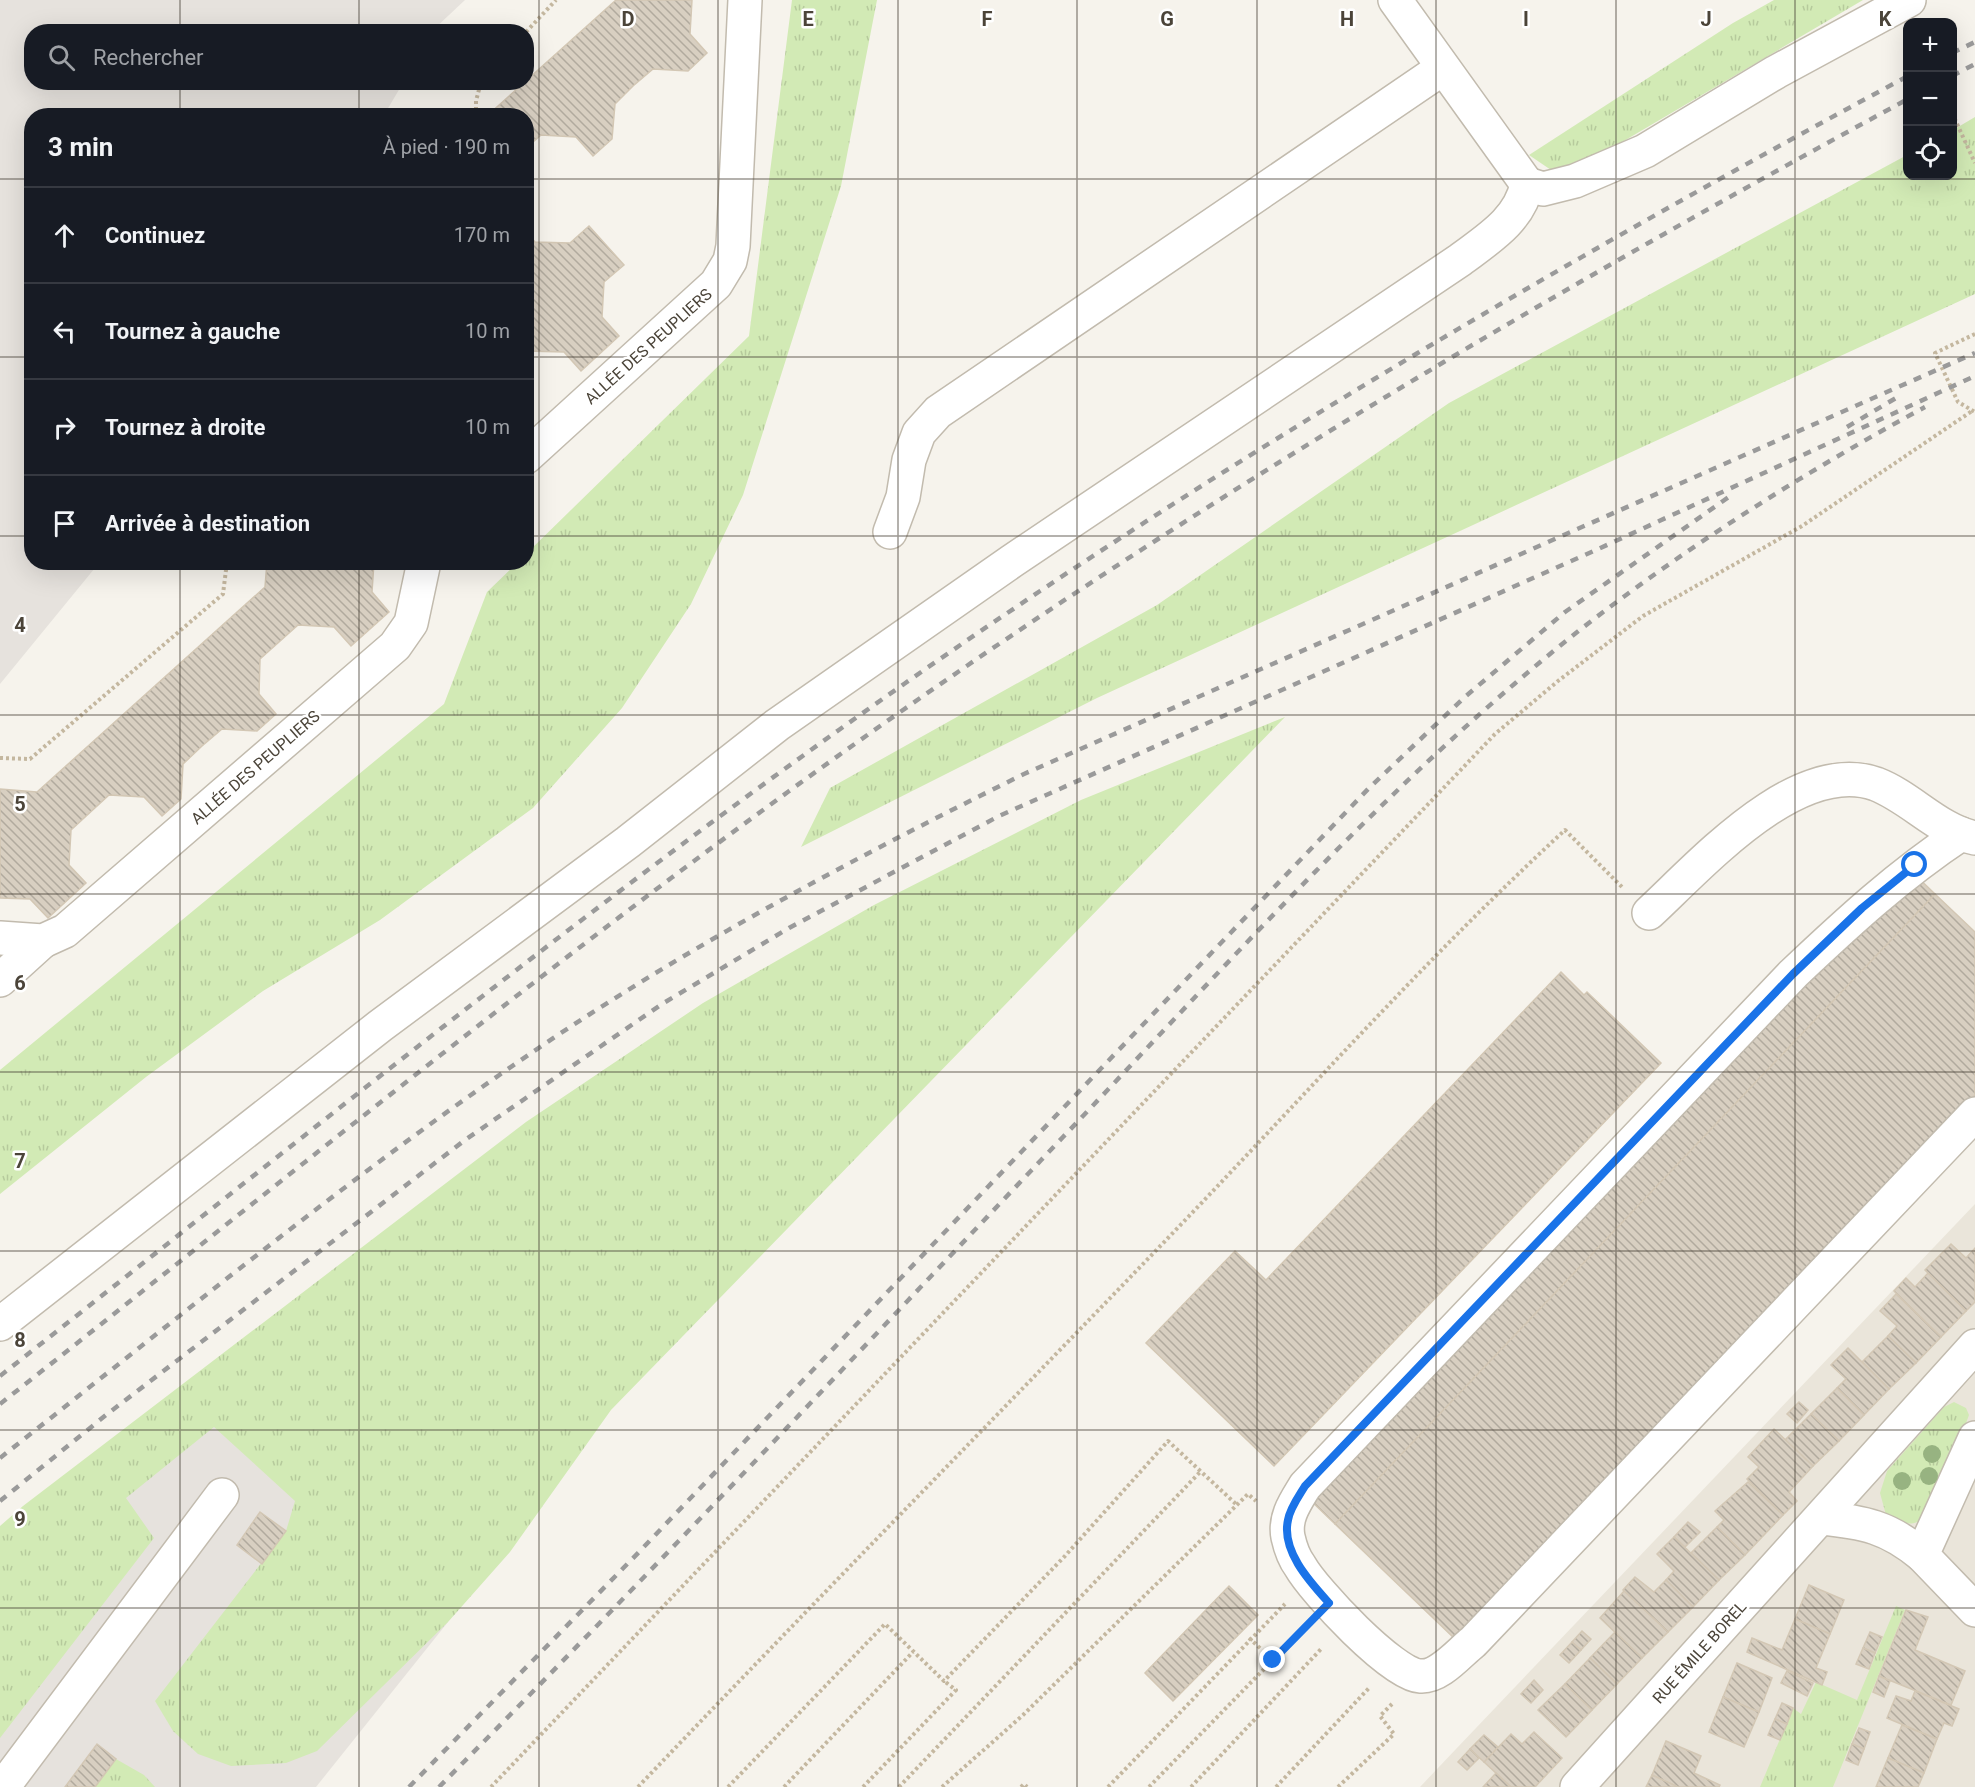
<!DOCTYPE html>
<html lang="fr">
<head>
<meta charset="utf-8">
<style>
  :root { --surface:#171b24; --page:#20242c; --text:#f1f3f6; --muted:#9ea1a6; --line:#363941 }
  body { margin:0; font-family:Roboto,sans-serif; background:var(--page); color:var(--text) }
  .controls { position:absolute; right:18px; top:18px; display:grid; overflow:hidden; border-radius:12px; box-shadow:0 6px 24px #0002 }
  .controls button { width:54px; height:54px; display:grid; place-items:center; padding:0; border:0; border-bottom:2px solid var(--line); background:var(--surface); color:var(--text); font:30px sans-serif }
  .stop { position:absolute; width:18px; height:18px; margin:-14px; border:4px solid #1a73e8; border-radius:50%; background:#fff }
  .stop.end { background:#1a73e8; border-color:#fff; box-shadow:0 2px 6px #0008 }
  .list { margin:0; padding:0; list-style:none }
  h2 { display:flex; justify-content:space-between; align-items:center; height:78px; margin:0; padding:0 24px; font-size:26px }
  h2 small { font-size:20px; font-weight:400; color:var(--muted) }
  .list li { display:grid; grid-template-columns:39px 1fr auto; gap:18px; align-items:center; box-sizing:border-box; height:96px; padding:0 24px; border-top:2px solid var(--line) }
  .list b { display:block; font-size:22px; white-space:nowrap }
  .list em { font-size:20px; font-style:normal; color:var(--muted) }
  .icon { flex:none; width:33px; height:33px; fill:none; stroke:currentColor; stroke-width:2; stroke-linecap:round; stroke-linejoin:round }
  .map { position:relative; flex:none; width:1975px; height:1787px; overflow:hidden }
  .search { position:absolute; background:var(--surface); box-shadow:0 6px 24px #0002; left:24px; top:24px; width:510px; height:66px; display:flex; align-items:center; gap:15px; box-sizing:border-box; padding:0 21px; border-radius:24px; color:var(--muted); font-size:22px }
  .panel { position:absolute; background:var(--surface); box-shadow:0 6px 24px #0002; left:24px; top:108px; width:510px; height:462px; border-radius:24px }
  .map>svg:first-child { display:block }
  .residential { fill:#eae5da }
  .industrial { fill:#e6e2dd }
  .grass { fill:url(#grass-tufts) }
  .building { fill:url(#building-back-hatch); stroke:#d3c7b4; stroke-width:1.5 }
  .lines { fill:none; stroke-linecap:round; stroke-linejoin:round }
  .minor-casing { stroke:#c2bbae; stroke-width:36 }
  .path { stroke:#c4b79f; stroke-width:4; stroke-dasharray:3 3; stroke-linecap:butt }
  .minor { stroke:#fff; stroke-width:33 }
  .rail { stroke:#9a9a9a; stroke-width:4.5; stroke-dasharray:8 8; stroke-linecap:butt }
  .tree { fill:#97b381 }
  .route { stroke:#1a73e8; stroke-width:8 }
  .grid { fill:none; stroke:#4b4439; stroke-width:1.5; stroke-opacity:0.55 }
  .labels { text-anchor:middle; stroke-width:5; stroke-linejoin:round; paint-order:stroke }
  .street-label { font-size:16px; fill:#4b4439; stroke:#fff }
  .grid-label { font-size:20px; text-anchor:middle; font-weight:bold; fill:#4b4439; stroke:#fff; stroke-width:5; stroke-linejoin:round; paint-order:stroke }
</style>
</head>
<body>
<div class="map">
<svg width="1975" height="1787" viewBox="0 0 1975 1787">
  <defs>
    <pattern id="grass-tufts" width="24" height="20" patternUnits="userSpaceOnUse" patternTransform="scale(1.5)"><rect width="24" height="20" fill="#d2eab5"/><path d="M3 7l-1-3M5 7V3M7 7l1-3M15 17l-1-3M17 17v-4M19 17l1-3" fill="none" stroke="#b6ca9c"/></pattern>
    <pattern id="building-back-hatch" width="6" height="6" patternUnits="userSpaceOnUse" patternTransform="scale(1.5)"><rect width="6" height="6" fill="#d8cfc1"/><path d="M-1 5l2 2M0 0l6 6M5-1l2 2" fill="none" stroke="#b1aa9e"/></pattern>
  </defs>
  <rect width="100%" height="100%" fill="#f6f3ec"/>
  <polygon class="residential" points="1975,1204 1975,1787 1420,1787 1456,1749"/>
  <g class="industrial">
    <polygon points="0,0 465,0 432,31 32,32 32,82 403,83 384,115 32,116 32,562 99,563 0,684"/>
    <polygon points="216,1402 448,1622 316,1787 0,1787 0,1576"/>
  </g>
  <g class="grass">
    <polygon points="792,0 877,0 841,186 743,495 691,604 622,708 533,808 380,920 263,991 146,1077 0,1194 0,1070 444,704 487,592 517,563 526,562 527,553 749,336"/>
    <polygon points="1774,0 1863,0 1595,158 1551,170 1529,155 1733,23"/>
    <polygon points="1975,117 1975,294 1097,698 801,847 830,788 1157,605 1449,403 1907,155 1908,176 1952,176 1953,130"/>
    <polygon points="1285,717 611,1410 510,1552 448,1622 317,1751 286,1763 231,1766 198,1754 173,1731 155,1701 286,1531 295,1501 214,1427 126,1498 154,1538 0,1738 0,1526 23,1506 526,1122 703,1003 874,905 1081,800"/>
    <path d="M1954 1402 1966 1408 1969 1415C1960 1439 1939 1513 1917 1522 1906 1527 1896 1519 1886 1515L1880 1493 1887 1471 1944 1407Z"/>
    <polygon points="1896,1606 1905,1610 1833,1787 1760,1787 1793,1708 1801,1714 1816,1682 1857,1700"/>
    <polygon points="116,1759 144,1775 155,1787 95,1787"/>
  </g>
  <g class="building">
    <polygon points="616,0 692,0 690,34 707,53 688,71 653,69 633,86 615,104 612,139 593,156 576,137 541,135 526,148 526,116 488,115"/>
    <polygon points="589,226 624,265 604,282 602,317 619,336 581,371 564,352 526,351 526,232 535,242 570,243"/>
    <polygon points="267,562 374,562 372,592 389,612 351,646 334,627 298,625 260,659 259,694 276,714 257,731 222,729 202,746 183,764 181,799 162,816 144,797 109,795 71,830 69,865 86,883 48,918 30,899 0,898 0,789 37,792 265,587"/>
    <polygon points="1907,867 1935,894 1335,1524 1307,1497"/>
    <polygon points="1935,894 1975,932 1975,1095 1456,1640 1335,1524"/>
    <polygon points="1561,972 1584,995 1587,992 1661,1063 1274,1466 1146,1343 1235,1251 1266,1280"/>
    <polygon points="1951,1244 1966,1258 1975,1248 1975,1302 1966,1311 1925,1270"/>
    <polygon points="1928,1273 1966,1311 1941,1337 1894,1291 1906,1278 1915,1287"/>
    <polygon points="1896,1294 1941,1337 1916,1363 1888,1336 1897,1326 1880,1311"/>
    <polygon points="1888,1336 1916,1363 1889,1389 1862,1362"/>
    <polygon points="1848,1348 1889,1389 1864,1415 1837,1388 1846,1379 1831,1365"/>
    <polygon points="1837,1388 1864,1415 1839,1441 1811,1414"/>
    <polygon points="1799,1402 1808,1410 1797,1423 1787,1414"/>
    <polygon points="1811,1414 1839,1441 1813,1466 1785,1440"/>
    <polygon points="1774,1429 1813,1466 1789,1492 1797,1501 1783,1515 1747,1479 1759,1467 1748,1457"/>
    <polygon points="1748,1482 1783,1515 1745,1555 1717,1527 1724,1520 1715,1511"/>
    <polygon points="260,1512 286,1531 262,1564 237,1545"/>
    <polygon points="1688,1522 1700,1532 1685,1547 1674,1537"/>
    <polygon points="1717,1527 1745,1555 1719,1580 1691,1553"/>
    <polygon points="1674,1537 1719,1580 1693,1607 1666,1580 1674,1571 1657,1554"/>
    <polygon points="1635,1577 1654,1592 1666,1580 1693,1607 1668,1632 1623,1590"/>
    <polygon points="1809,1585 1844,1600 1830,1634 1795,1619"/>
    <polygon points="1229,1586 1258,1615 1173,1701 1145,1673"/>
    <polygon points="1624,1591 1668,1632 1642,1658 1600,1618"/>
    <polygon points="1906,1610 1928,1617 1915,1650 1965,1671 1951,1705 1879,1676"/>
    <polygon points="1795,1619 1830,1634 1816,1668 1827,1672 1822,1685 1747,1652 1752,1638 1782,1650"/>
    <polygon points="1582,1631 1591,1639 1581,1650 1572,1642"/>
    <polygon points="1615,1632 1642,1658 1617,1684 1590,1658"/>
    <polygon points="1870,1632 1882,1637 1875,1653 1863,1648"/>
    <polygon points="1572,1642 1581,1650 1569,1663 1560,1655"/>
    <polygon points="1863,1648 1875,1653 1869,1669 1856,1664"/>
    <polygon points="1590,1658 1617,1684 1592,1710 1565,1684"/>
    <polygon points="1737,1663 1772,1678 1759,1712 1723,1697"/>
    <polygon points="1787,1671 1813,1683 1807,1696 1781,1683"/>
    <polygon points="1879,1676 1890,1681 1884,1697 1873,1692"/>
    <polygon points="1534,1680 1543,1690 1531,1703 1521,1694"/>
    <polygon points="1565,1684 1592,1710 1566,1737 1538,1710"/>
    <polygon points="1915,1691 1959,1709 1952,1726 1944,1723 1937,1739 1887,1718 1896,1696 1911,1701"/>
    <polygon points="1723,1697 1759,1712 1744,1747 1709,1732"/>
    <polygon points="1782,1703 1793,1708 1787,1724 1775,1719"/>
    <polygon points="1775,1719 1787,1724 1780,1740 1768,1735"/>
    <polygon points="1902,1725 1937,1739 1924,1773 1888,1758"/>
    <polygon points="1859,1728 1870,1732 1864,1749 1852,1744"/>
    <polygon points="1534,1732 1562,1758 1535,1787 1511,1787 1484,1762 1511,1734 1522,1744"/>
    <polygon points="1484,1735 1498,1747 1484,1762 1470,1749"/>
    <polygon points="1666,1741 1701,1756 1694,1773 1720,1785 1719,1787 1678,1787 1652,1775"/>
    <polygon points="97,1744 116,1759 95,1787 65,1787"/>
    <polygon points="1852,1744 1864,1749 1858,1765 1846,1760"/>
    <polygon points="1470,1749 1479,1758 1467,1770 1458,1762"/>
    <polygon points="1888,1758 1924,1773 1918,1787 1876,1787"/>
    <polygon points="1496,1773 1511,1787 1483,1787"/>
    <polygon points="1652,1775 1678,1787 1646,1787"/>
  </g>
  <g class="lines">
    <g class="minor-casing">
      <g id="minor">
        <polyline points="1527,184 1543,189 1575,181 1645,151 1776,72 1909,0"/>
        <polyline points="526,457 716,284 730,261 733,246 745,0"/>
        <polyline points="890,532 903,497 909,460 919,433 938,412 1443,68"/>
        <path d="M1961 834C1899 875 1847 923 1793 974L1305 1486C1296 1501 1284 1517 1288 1537 1290 1546 1294 1558 1300 1566 1314 1591 1393 1675 1420 1676 1439 1678 1459 1653 1473 1642L1975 1114"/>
        <path d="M1649 913C1701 865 1797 756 1876 784 1912 798 1937 830 1975 838"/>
        <polyline points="0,938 43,941 65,931 395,646 411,623 424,562"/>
        <polyline points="0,980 43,941"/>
        <path d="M0 1324 380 1026 628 842 777 725 1012 561 1460 260C1488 239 1520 220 1527 184L1395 0"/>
        <polyline points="1975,1438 1922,1555 1975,1610"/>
        <path d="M1821 1518C1864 1522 1888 1527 1922 1555"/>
        <polyline points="3,1787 222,1495"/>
        <polyline points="1577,1787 1975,1346"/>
      </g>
    </g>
    <g class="path">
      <polyline points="526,32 556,0"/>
      <polyline points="1952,113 1975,163"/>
      <polyline points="476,116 476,101 481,82"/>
      <polyline points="1975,334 1935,353 1958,402 1975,412"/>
      <polyline points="0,758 30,759 223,594 227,562"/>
      <polyline points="1249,1638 1273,1660"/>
      <polyline points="491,1787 1495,734 1558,681 1643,616 1802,526 1972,411"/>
      <path d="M638 1787C813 1603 992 1421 1168 1238 1300 1101 1426 958 1565 830L1623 888"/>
      <polyline points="728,1787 885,1624 944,1681 1065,1556 1168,1441 1237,1505"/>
      <polyline points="784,1787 913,1652"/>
      <polyline points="863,1787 956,1690 944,1681"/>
      <polyline points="899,1787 1201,1471"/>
      <polyline points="942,1787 1023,1715 1248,1494 1256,1501"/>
      <polyline points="1021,1787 1024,1784 1027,1787"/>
      <polyline points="1108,1787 1285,1604"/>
      <polyline points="1149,1787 1303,1629"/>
      <polyline points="1191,1787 1322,1648"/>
      <polyline points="1276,1787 1369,1688"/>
      <polyline points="1338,1787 1394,1734 1380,1716 1392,1704"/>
    </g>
    <use href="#minor" class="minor"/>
    <g class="rail">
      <polyline points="1952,53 1975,42"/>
      <polyline points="1952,76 1975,64"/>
      <polyline points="1847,427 1901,395"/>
      <path d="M0 1376C298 1142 593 901 904 684 1224 460 1564 261 1908 76"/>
      <path d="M0 1404C301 1167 598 922 913 703 1232 481 1566 284 1908 99"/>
      <path d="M0 1458C178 1318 355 1172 543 1045 696 942 858 856 1024 774L1975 353"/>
      <polyline points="0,1501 106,1415 465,1140 662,1004 789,928 999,816 1596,550 1975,376"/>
      <polyline points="409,1787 639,1552 1369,788 1466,696 1565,612 1733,494"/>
      <path d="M439 1787C650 1574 856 1355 1063 1137 1229 963 1391 779 1581 629 1688 546 1805 472 1925 407"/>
    </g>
  </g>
  <g class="tree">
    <circle cx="1932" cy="1454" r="9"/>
    <circle cx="1929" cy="1476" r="9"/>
    <circle cx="1902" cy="1481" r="9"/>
  </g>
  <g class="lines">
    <path class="route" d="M1273 1660 1329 1603C1310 1582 1281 1551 1288 1520 1290 1508 1299 1496 1305 1486L1793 974 1862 908 1915 865"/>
  </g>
  <path class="grid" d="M180 0V32M359 0V32M539 0V1787M718 0V1787M898 0V1787M1077 0V1787M1257 0V1787M1436 0V1787M1616 0V1787M1795 0V1787M180 82V116M359 82V116M0 179H32M526 179H1975M0 357H32M526 357H1975M0 536H32M526 536H1975M180 562V1787M359 562V1787M0 715H1975M0 894H1975M0 1072H1975M0 1251H1975M0 1430H1975M0 1608H1975"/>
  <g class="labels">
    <g class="street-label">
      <text transform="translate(648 346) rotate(-42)" y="6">ALLÉE DES PEUPLIERS</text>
      <text transform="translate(255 767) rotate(-41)" y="6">ALLÉE DES PEUPLIERS</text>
      <text transform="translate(1699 1652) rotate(-48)" y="6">RUE ÉMILE BOREL</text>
    </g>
  </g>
  <g class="grid-label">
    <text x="628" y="26">D</text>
    <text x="808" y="26">E</text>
    <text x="987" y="26">F</text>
    <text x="1167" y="26">G</text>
    <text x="1347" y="26">H</text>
    <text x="1526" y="26">I</text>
    <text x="1706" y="26">J</text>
    <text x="1885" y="26">K</text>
    <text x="20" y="632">4</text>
    <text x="20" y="811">5</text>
    <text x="20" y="990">6</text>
    <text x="20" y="1168">7</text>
    <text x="20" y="1347">8</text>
    <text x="20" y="1526">9</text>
  </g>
</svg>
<div class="controls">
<button>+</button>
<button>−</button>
<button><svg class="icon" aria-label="locate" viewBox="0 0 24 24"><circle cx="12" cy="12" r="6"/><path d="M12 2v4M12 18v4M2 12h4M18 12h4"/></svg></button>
</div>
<div class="stop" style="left:1915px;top:865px"></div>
<div class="stop end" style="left:1273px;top:1660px"></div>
<div class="search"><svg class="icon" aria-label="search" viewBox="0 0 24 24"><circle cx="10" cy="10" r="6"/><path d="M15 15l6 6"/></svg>Rechercher</div>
<section class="panel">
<h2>3 min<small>À pied · 190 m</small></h2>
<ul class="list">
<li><svg class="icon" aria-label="ahead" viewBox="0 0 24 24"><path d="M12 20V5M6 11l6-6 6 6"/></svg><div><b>Continuez</b></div><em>170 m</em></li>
<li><svg class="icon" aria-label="left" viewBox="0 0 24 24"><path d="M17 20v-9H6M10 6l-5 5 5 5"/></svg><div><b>Tournez à gauche</b></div><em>10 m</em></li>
<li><svg class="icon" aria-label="right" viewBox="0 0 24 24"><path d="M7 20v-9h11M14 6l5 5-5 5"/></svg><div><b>Tournez à droite</b></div><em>10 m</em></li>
<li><svg class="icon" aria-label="arrive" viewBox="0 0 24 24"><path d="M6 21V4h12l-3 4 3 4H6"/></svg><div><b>Arrivée à destination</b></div></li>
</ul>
</section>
</div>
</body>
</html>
